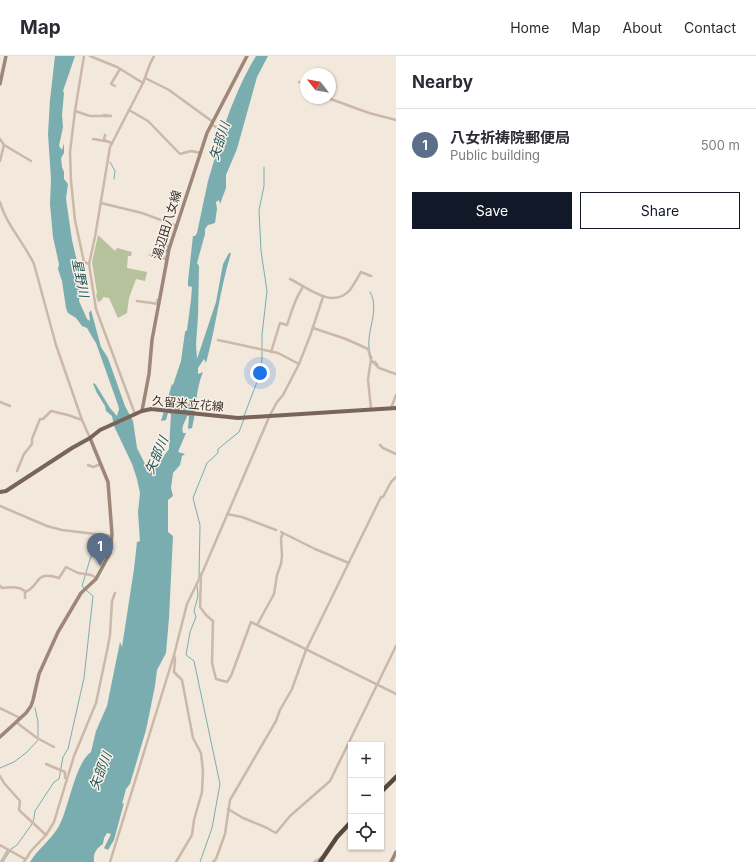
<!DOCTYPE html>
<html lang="en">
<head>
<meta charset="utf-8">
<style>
  :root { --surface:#fff; --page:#f7f7f7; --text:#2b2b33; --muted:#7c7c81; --line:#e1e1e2; --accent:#111827 }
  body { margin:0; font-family:Inter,"Noto Sans JP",sans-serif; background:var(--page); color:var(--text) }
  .controls { position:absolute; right:12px; bottom:12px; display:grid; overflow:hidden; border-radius:0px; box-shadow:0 1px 3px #0004 }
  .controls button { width:36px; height:36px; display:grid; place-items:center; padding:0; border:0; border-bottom:1px solid var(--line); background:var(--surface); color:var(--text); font:20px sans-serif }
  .compass { position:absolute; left:300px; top:12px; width:36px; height:36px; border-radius:50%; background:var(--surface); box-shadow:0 1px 3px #0004; rotate:301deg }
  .you { position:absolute; left:260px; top:317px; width:14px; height:14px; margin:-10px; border:3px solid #fff; border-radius:50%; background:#1a73e8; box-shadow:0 0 0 6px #1a73e833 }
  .badge { display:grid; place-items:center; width:26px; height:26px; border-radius:50%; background:var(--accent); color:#fff; font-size:13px; font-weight:700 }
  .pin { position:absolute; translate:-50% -33px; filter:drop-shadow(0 1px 2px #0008) }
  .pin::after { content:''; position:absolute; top:21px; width:14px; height:12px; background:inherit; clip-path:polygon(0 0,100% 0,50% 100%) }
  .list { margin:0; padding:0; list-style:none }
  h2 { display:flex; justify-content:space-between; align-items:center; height:52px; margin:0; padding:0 16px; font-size:17px }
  h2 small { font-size:13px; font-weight:400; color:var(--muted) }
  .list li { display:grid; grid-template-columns:26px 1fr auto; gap:12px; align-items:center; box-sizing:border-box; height:72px; padding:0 16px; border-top:1px solid var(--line) }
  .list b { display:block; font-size:15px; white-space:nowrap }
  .list p { margin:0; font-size:13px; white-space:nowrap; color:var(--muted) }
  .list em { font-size:13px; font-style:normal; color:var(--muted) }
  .actions { display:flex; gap:8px; padding:12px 16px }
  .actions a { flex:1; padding:9px 0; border:1px solid var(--accent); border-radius:0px; text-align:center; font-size:14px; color:var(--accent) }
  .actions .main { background:var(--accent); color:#fff }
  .icon { flex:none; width:22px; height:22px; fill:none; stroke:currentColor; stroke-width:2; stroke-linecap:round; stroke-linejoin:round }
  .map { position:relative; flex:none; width:396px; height:806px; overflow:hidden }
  header { display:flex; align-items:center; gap:24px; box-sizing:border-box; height:56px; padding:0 20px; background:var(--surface); border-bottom:1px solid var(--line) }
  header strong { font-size:19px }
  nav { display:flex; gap:22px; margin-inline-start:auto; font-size:14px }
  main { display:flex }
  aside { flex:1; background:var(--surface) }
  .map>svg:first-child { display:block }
  .green { fill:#b5c29c }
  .water { fill:#7aadb0 }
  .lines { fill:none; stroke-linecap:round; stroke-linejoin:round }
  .stream { stroke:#7aadb0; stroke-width:1 }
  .street { stroke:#cbb8a8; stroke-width:2.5 }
  .secondary { stroke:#9e8779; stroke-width:3.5 }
  .primary { stroke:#796459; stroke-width:4 }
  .highway { stroke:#58473f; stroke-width:4.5 }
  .labels { text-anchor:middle; stroke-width:3; stroke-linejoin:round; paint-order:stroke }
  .street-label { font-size:12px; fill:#372d28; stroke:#faf2e8 }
  .water-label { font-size:13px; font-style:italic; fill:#1d5559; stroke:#faf2e8 }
</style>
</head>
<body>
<header>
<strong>Map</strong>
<nav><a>Home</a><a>Map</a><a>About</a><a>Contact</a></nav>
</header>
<main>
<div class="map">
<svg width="396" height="806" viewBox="0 0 396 806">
  <rect width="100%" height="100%" fill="#f2e8dc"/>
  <polygon class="green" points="98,179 115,195 117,192 132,196 131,200 128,200 127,212 147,216 145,225 136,223 129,242 127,257 118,262 109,242 103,241 102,244 98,246 96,240 97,237 92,206"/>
  <path class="water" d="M55 0H75L63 35 64 37 62 59 63 71 59 90 62 94 64 87V97L61 102 62 111 64 116V123L68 128 66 142 67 150 72 184 79 214 78 223 81 232 79 245 87 263 90 265 89 257 91 254 101 291 108 302 125 350 133 365 137 392 145 408 147 410 151 409 153 412 156 410 169 393 171 358 168 357 166 364 161 365 172 328 173 329 181 305 185 276 187 274 191 244 192 231 188 230V225L193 180H195L197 177 208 125 216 98 215 94 218 89C228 58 239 28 256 0H268L257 21 237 93 226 119V132L220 148 219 144 216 146 217 153 215 167 208 169 205 173V178L197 207 199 210 198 260 196 288 197 303 216 246 223 208 229 197H231C220 233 216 271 206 307L204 303 198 312V318L203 316C195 335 197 353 192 372L188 373 189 360H187C185 367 181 370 183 377H186L178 396 185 398 182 400 180 409 173 417 171 432 173 440 168 444V476L173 480 169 562 166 597 157 614 155 630 146 674 130 728 126 733 122 748 124 747 114 784 108 794 104 792 111 778 107 777 104 782 103 788C96 793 93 797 94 806H30C38 793 51 784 59 770 69 752 75 707 91 696L96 675 107 650 120 586 122 591 134 513 137 486 140 485 138 456 140 437 137 423 132 408 114 370 112 360 106 355 105 350 97 337 93 328 94 327 96 329 110 352 117 360 119 353 118 349 96 287 91 279 87 272 82 270 76 262 68 257 66 252 62 225 58 213 59 208 53 181 50 148 51 122 48 78 50 44Z"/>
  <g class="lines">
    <g class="stream">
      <polyline points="110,106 115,115 114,123"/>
      <polyline points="167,191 168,189"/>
      <polyline points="166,197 167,193"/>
      <polyline points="165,201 165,200"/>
      <path d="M370 236C382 256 361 282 372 302"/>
      <polyline points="157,246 157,243"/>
      <polyline points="375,305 378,309"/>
      <polyline points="244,360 260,318 262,303 262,279 267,235 261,195 259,154 264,130 264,111"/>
      <polyline points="199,522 200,469 193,442 207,407 218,397 218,393 239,376 244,363"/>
      <polyline points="197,529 198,540 194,555 196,561 190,576 186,599 194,605 220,728 212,772 200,806"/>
      <polyline points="84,532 82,530 97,480"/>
      <polyline points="35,652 38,666 38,681"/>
      <polyline points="0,712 14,706 27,696 38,684"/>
      <polyline points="3,806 11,793 17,789 32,768 34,762 35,755 54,726 59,723 63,701 68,693 84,622 93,540 86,534"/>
    </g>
    <g class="street">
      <polyline points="84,0 75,55 70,96 71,125 75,164 84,206 89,208"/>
      <polyline points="90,0 117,11 143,27"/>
      <polyline points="145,22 169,34 213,66"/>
      <polyline points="299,26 306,30"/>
      <polyline points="115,30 111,28 120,13"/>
      <polyline points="328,42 369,57 396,64"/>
      <polyline points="129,54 148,65 180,98 191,95 201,97"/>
      <polyline points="75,55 90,60 111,60 104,59"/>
      <polyline points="212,69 216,71"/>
      <polyline points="105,79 104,83 106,85 112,87"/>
      <polyline points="0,83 4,89 0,105"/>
      <polyline points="93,83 105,85"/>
      <polyline points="4,89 31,105"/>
      <path d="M0 146C6 168 24 187 34 208L56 289 82 364 90 382"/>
      <polyline points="101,147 142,157 177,170"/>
      <polyline points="150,199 166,203"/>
      <path d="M290 223C307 231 332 254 350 234 353 230 358 221 361 216L371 220"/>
      <polyline points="137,245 159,248"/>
      <polyline points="313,272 346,283 368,293 371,304 368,323 371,353"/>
      <polyline points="218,284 278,297 299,308"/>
      <path d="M271 296 280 267 287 269C292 255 294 244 303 231"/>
      <polyline points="371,304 379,312 396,318"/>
      <polyline points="0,346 10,350"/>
      <polyline points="391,352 396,339"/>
      <polyline points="135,358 96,253 89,208 95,181 110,91 143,27 150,8 154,0"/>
      <polyline points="380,389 383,392 396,398"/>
      <polyline points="88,409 93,411 101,408"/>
      <polyline points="17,415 24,398 32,388 32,383 40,363 43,363 51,355 68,359 82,364"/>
      <polyline points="0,450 47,470 62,474 112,480"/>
      <polyline points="227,458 242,461 276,474"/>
      <polyline points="281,476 315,493 349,507"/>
      <polyline points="201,518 200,551 206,559 213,565 212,607 216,623 227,626 231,620 251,566 396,638"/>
      <path d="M0 530 2 532C10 531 18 530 25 535V542"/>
      <path d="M25 536C41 530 33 514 59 522L66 511 78 517 91 519 97 522"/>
      <polyline points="257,569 274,538 277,519 281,508 282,500 281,482 283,477"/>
      <polyline points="174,599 175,603 174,616 182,624 193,682 201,697 203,715 202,736 194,764 192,779 176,806"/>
      <polyline points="0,652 20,662"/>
      <polyline points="16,666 37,682 54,691"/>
      <polyline points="46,708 65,716 65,722"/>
      <polyline points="0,720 4,727 20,745 19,754 46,779"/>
      <polyline points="228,753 243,762 265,771 276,777 290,760 330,725 396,590"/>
      <polyline points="0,789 25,803"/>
      <polyline points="1,806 8,794"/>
      <polyline points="24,806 31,795 46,779 54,766 74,700 96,647 107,595 110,579 112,545 115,537"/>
      <polyline points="110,806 174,599 187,548 203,515 270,359 277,346 283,339 299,308 310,280 323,241"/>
      <polyline points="213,806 216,803 225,778 230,744 276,665 280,654 292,633 306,594 381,441 383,441 391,426 396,421"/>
      <polyline points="314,806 322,801"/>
    </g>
    <g class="secondary">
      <polyline points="0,28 6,0"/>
      <polyline points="142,355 149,318 152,284 169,193 207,77 247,0"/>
      <polyline points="0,681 26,657 31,650 33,644 39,618 58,576 81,537 96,523 110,497 112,478 108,426 90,382"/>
      <polyline points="391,806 396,796"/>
    </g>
    <polyline class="primary" points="0,436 6,435 72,392 90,382 100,374 142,355 151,353 238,362 396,352"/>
    <g class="highway">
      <polyline points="381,736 396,721"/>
      <polyline points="320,806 337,781 351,766"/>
    </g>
  </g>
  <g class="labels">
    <g class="street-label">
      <text transform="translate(167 169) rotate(-73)" y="4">湯辺田八女線</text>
      <text transform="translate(188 348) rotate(5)" y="4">久留米立花線</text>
    </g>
    <g class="water-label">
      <text transform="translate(219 85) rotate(-72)" y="5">矢部川</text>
      <text transform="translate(81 222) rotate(79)" y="5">星野川</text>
      <text transform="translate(156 399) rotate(-67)" y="5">矢部川</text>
      <text transform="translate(100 715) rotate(-69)" y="5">矢部川</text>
    </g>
  </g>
</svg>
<div class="controls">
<button>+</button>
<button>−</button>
<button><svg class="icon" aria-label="locate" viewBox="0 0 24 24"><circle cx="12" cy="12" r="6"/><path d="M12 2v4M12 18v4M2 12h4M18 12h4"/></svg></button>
</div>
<svg class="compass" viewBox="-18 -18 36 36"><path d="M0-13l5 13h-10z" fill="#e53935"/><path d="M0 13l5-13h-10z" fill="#7c7c81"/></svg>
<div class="you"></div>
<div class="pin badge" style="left:100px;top:510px;background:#5c6f8a">1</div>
</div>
<aside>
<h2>Nearby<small></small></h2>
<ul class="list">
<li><span class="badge" style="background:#5c6f8a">1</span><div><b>八女祈祷院郵便局</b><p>Public building</p></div><em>500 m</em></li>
</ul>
<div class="actions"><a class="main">Save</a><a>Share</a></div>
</aside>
</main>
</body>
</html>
